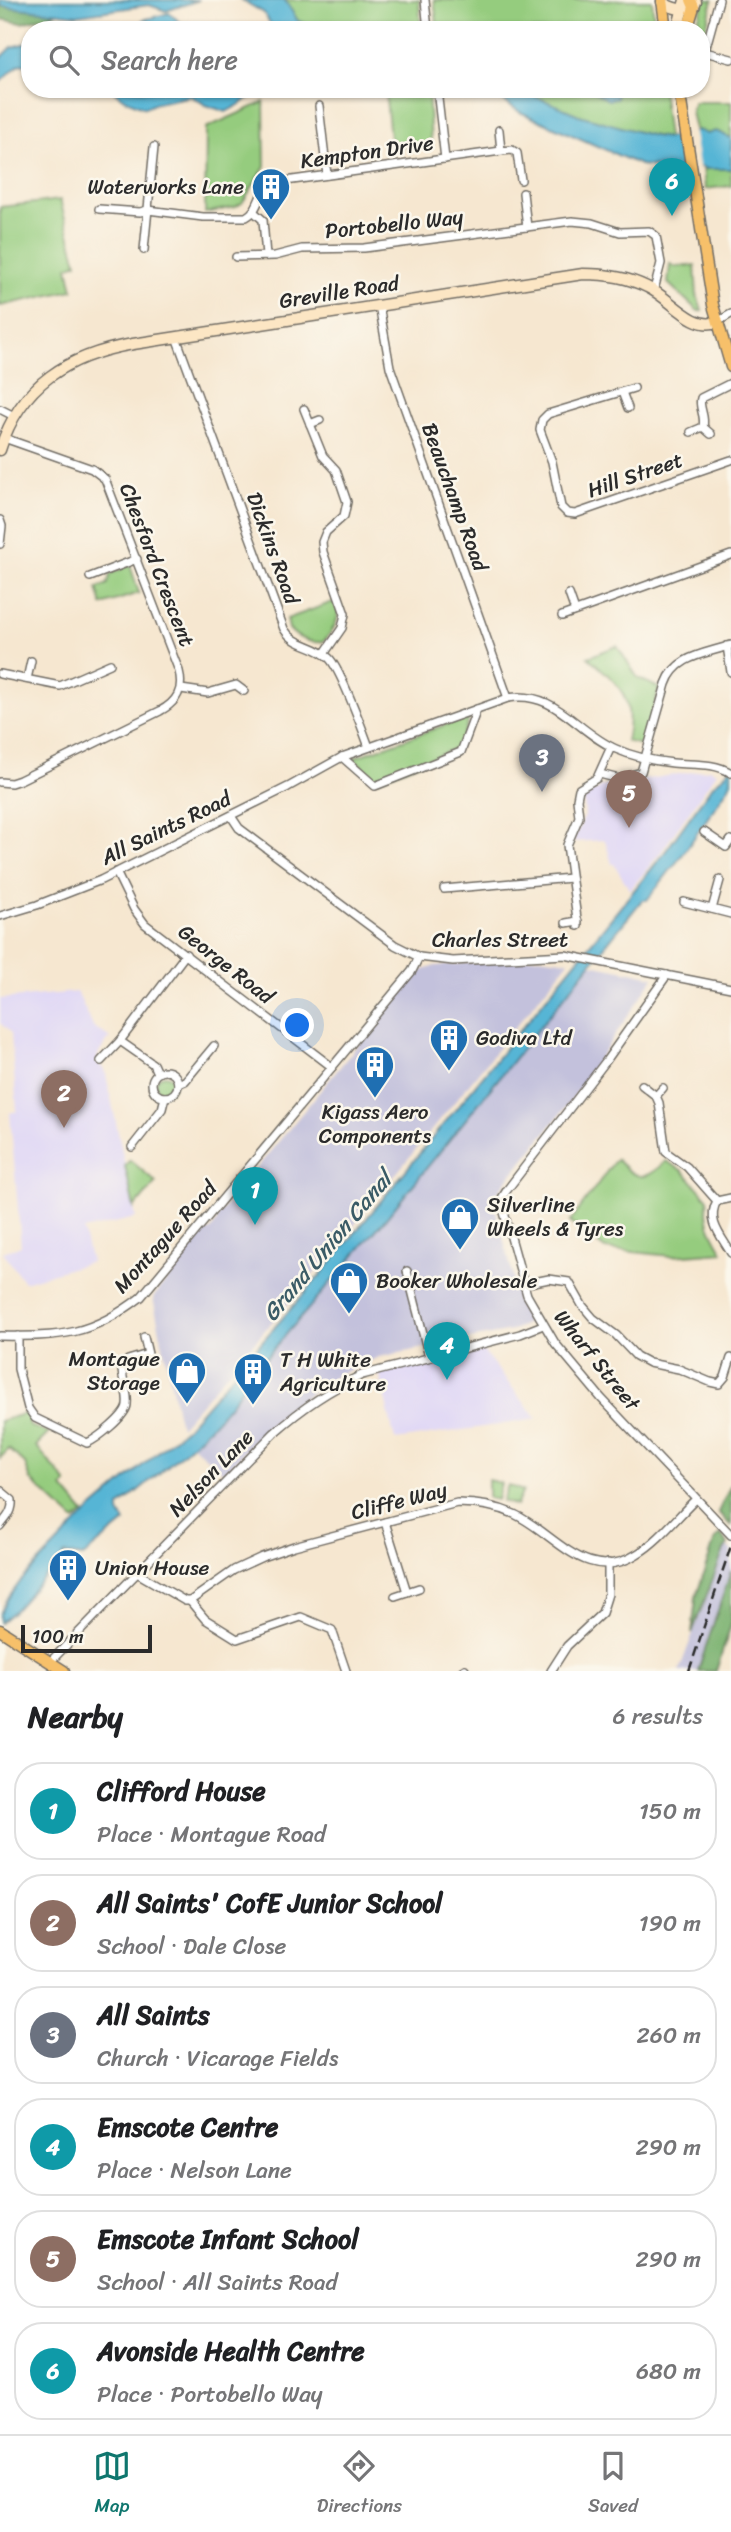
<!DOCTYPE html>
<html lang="en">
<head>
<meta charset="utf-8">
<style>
  :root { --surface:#fff; --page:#f6f6f6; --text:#202124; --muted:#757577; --line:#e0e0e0; --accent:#0f766e }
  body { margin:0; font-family:Sriracha,sans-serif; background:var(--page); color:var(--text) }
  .scale { position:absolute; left:21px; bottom:18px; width:131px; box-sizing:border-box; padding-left:7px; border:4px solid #2b2b2b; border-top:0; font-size:19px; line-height:24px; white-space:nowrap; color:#2b2b2b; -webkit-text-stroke:5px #fbf7ec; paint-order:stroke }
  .you { position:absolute; left:298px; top:1026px; width:24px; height:24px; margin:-18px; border:5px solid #fff; border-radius:50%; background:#1a73e8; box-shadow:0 0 0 10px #1a73e833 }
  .badge { display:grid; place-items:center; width:46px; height:46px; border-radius:50%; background:var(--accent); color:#fff; font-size:23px; font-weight:700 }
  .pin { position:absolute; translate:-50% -58px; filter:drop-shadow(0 2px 4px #0008) }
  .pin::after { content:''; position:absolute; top:37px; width:24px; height:21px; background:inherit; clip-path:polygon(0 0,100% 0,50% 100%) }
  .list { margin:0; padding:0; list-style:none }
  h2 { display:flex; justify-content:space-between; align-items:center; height:91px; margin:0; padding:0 28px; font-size:30px }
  h2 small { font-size:23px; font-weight:400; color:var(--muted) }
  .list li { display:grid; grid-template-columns:46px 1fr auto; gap:21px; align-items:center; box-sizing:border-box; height:98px; margin:0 14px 14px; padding:0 14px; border:2px solid var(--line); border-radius:28px }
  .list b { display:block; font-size:26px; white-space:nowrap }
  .list p { margin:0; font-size:23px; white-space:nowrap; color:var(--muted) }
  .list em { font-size:23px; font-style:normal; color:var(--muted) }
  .icon { flex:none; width:38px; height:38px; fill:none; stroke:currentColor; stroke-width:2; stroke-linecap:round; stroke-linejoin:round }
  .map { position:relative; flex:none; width:731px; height:1671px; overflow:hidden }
  .search { position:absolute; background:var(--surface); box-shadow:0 2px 5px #0004; left:21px; right:21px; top:21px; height:77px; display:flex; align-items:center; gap:18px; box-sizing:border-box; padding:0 24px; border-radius:28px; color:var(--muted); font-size:26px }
  .sheet { height:763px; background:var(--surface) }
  nav { display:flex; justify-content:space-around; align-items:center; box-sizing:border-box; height:98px; border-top:2px solid var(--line); background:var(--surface); font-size:19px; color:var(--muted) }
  nav a { display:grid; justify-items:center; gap:4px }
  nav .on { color:var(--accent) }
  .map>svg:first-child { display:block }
  .built { fill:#ded5f6 }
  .industrial { fill:#c3c1dc }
  .green { fill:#95cc7e; stroke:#607c54; stroke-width:2 }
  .forest { fill:#78b06d; stroke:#526e4c; stroke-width:2 }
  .water { fill:#57b5d5; stroke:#417080; stroke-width:2 }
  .pier { fill:#f6e7d0 }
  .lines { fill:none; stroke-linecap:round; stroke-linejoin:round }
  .street-casing { stroke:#726d65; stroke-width:10 }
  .secondary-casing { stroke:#726d65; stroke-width:13 }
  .primary-casing { stroke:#726d65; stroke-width:13 }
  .street { stroke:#fff; stroke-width:7 }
  .secondary { stroke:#fce6c4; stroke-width:10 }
  .primary { stroke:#f7c06b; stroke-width:10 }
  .rail { stroke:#2b2b2b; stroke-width:2.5; stroke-dasharray:10 5; stroke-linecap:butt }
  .labels { text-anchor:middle; stroke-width:5; stroke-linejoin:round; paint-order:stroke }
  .street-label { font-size:21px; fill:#2b2b2b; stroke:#fbf7ec }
  .poi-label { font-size:21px; fill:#2b2b2b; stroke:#fbf7ec; text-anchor:start }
  .water-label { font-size:23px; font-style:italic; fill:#3a5b66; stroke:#fbf7ec }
</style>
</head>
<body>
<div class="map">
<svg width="731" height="1671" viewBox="0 0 731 1671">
  <rect width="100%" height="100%" fill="#fbf7ec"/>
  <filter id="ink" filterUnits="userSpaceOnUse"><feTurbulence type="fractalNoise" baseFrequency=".0143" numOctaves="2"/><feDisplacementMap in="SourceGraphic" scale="14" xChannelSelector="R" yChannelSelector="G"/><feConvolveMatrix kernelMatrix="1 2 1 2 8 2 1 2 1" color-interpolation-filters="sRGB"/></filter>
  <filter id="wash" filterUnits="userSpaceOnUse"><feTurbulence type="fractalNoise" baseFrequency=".00686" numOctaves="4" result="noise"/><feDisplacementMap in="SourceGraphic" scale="28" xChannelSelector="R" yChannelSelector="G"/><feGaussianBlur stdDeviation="1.57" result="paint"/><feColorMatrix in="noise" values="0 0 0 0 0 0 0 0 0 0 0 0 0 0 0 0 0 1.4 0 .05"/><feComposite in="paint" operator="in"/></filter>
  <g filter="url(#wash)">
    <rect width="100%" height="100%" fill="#f6e7d0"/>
    <g class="built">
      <polygon points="710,769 717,772 661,852 630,890 614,864 612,864 605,840 572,842 585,816 584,797 588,792 599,790 599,787"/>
      <polygon points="77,992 93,1026 110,1038 98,1054 97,1062 105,1070 136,1218 83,1230 91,1262 24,1282 3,1252 21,1246 10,1113 17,1111 11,1033 0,1023 0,999"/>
      <polygon points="480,1347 537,1419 395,1440 379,1373"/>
    </g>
    <g class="industrial">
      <polygon points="539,957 569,961 321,1266 180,1427 153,1298 203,1232 211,1230 217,1221 219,1214 418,972 435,966"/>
      <polygon points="591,964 654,977 573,1098 497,1193 495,1207 517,1291 532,1321 511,1331 379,1357 338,1375 300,1400 267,1429 224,1473 191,1444 229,1404 246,1381 388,1216"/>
      <polygon points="727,1547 731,1550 731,1571 698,1671 679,1671 724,1550"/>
    </g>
    <g class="green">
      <polygon points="285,0 419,0 421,30 319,30 298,21"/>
      <polygon points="434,0 652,0 655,30 438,30"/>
      <polygon points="704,0 713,0 701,48 701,30 695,30"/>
      <polygon points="385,89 428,89 431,144 391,148"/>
      <path d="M518 89H662L668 138C628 133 552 110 518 89Z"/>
      <polygon points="264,102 265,167 242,203 235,207 205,213 206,128"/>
      <polygon points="694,102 731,102 731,138 716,131 707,134 695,130 691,112"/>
      <polygon points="703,167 706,169 731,169 731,186 705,189"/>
      <polygon points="60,200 77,263 68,267 73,290 0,306 0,207"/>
      <polygon points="670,264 676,267 695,265 697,296 702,311 698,311 668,283"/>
      <polygon points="130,565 139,593 102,605 97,588 108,584 110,574"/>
      <path d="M338 600C341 618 334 630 323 642 310 643 298 639 289 629L287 619Z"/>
      <path d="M617 646 638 678 659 688 645 740 640 745 626 741C636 698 619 684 588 657Z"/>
      <polygon points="470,716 459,747 377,780 353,758"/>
      <circle cx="165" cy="1084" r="9"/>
      <path d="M616 1159C637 1181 644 1182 666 1161L683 1171 708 1199C704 1221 712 1233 723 1252L671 1256 605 1249 570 1222Z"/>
      <polygon points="130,1160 156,1182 134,1208 125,1166"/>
      <polygon points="26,1413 29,1418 29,1426 49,1433 36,1446 67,1483 63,1488 84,1513 75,1521 31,1480 25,1464 9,1449 0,1458 0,1421"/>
      <polygon points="488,1480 501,1483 497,1500 488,1498"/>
      <polygon points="508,1485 523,1491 516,1506 502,1501"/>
    </g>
    <g class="forest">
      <polygon points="0,0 63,0 55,14 22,23 0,19"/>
      <polygon points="731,1485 731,1526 718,1512"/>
      <polygon points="721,1534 728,1545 724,1550 692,1633 696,1597 715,1539"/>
      <polygon points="731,1571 731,1625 716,1671 698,1671"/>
    </g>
    <g class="water">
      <polygon points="0,0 199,0 166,11 149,5 77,15 0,6"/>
      <polygon points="242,0 285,0 298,21 320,30 274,30 264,13"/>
      <polygon points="169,13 190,30 138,30 138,26 143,20"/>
      <polygon points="26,43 30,44 30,66 20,64 0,82 0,59 12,47"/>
      <polygon points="111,89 145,91 259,89 244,102 226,112 206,105 191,96 156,103 145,108 124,99"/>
      <polygon points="486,89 518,89 579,115 653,136 668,138 698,130 707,134 716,131 731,138 731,169 706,169 702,167 682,170 640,165 520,112"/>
      <polygon points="590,89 616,89 617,98 608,100"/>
      <path d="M731 765V781L728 788 683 854 647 900H642L388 1216 246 1381C222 1425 157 1474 119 1507V1512L125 1522 82 1557 65 1554 14 1611 0 1623V1614L7 1600 20 1582 86 1514 187 1427 323 1272 662 856 714 784 724 776Z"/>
    </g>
    <polygon class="pier" points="693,127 700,171 683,174 676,132"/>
  </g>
  <g filter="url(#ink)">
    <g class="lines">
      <g class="street-casing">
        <g id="street">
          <polyline points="425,0 428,30"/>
          <polyline points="705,52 731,59"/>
          <polyline points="701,65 719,0"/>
          <polyline points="437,89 445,159"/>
          <polyline points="319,106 327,175"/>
          <polyline points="501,151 512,150 517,153 521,180"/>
          <polyline points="523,193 527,227"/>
          <path d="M99 209 140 212 148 210 203 217H246C260 210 258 191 271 183L501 151 499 130"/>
          <polyline points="254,212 263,220 266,256"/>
          <polyline points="144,250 154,147"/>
          <polyline points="236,257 275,256 302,249 364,248 572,221 592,223 620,232 649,231 656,236 661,263 654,290"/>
          <polyline points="379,305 390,367 508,698"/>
          <polyline points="717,322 731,314"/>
          <path d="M176 337 284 629C295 647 315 644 329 658 341 670 362 728 369 747"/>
          <polyline points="634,388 548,414 542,420 540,430 552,462 561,507 567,513 575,514 731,460"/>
          <polyline points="622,392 628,408"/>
          <polyline points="0,409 14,416"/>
          <polyline points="304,409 323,456 336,470 347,502 344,516 326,532 322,542 323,552 345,614 342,628 324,654"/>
          <polyline points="310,424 320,420"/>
          <polyline points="703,427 711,434"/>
          <path d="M691 432 703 427C706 416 698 407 701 398L731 383"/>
          <polyline points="0,520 2,526 0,544"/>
          <polyline points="90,577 137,559"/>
          <polyline points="569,594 575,611"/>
          <polyline points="562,616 731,555"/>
          <polyline points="727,646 731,672"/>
          <polyline points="0,674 60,686 110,664"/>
          <polyline points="27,679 31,661"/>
          <polyline points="181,689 208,693 236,685 244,691"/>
          <polyline points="342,757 375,786 461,752 477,709"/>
          <path d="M600 774 619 779 641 772 666 684C676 655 706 654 731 645"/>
          <path d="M0 782 11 783 20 780 160 711C177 702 184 690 179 671L105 479 92 469 4 438"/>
          <polyline points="231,816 239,828 395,945 419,957 453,961 565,955 731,988"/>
          <polyline points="704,832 726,847 731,840"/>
          <polyline points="116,872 134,909 145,924 332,1067"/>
          <polyline points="444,889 571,878"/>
          <polyline points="684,902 731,914"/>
          <polyline points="712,909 720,880"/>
          <path d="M0 916 37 905 101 880 288 787 342 757 508 698C556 690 576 732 616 749 634 757 654 761 673 763 693 765 714 762 731 773"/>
          <polyline points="566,923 578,921"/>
          <polyline points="578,926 567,845 579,817 577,799 579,789 597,778 611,747"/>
          <polyline points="667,975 606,1061 507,1190 502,1198 502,1205 527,1295 555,1343 601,1398 731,1535"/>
          <polyline points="120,1041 153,1064 157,1073"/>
          <polyline points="101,1061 120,1041 186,954"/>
          <circle cx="165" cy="1084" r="13"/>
          <polyline points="178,1084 185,1081 214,1046"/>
          <polyline points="642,1085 656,1096 659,1103 666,1152 687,1167 717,1201"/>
          <polyline points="656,1096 663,1088"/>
          <polyline points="132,1147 162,1109 165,1097"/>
          <path d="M731 1198 717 1201C706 1220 721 1236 731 1253"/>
          <polyline points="407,1271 429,1357"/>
          <polyline points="524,1284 549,1279 569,1282 582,1305 593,1318 616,1335 636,1356 649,1363 679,1369 710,1382 719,1384 725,1377 731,1358"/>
          <path d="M0 1336C60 1337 91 1336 141 1297L412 971 419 957"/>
          <path d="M18 1336V1369L28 1408 35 1418 87 1443C97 1439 126 1416 127 1405 129 1392 121 1379 122 1366L128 1360 148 1354 144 1337"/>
          <path d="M0 1490 12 1500C13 1512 7 1517 0 1526"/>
          <polyline points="385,1522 407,1592"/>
          <path d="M137 1573 185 1601H190L234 1570 262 1557 294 1546 457 1503C477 1503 496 1506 514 1514 555 1533 587 1586 637 1554 659 1541 677 1517 696 1499"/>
          <polyline points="395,1596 419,1588"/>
          <polyline points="190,1601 205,1619 237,1639 301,1617 332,1630 346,1671"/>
          <path d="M50 1662 274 1433C301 1409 328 1390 362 1375L520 1334 543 1325"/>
          <polyline points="462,1671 465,1669"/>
          <polyline points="551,1671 567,1646 602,1613 608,1594 608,1563"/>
        </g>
      </g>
      <g class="secondary-casing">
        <g id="secondary">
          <path d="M662 2C673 9 682 11 694 7L696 2"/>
          <polyline points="677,30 685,0"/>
          <path d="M0 450C20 384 69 355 133 344L583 274C606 274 627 277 647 287 670 297 692 331 717 322"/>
        </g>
      </g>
      <g class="primary-casing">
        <g id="primary">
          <polyline points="662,0 666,30"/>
          <polyline points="687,30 694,7 691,0"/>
          <polyline points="679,89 713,305 731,367"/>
          <polyline points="0,1630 64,1671"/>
        </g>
      </g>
      <use href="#street" class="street"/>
      <use href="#secondary" class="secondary"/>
      <use href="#primary" class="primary"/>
      <polyline class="rail" points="689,1671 731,1546"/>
    </g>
  </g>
  <defs>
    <g id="building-pin" transform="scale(2.0125)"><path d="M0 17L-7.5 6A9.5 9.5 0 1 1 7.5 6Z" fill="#1f6fb2" stroke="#fbf7ec"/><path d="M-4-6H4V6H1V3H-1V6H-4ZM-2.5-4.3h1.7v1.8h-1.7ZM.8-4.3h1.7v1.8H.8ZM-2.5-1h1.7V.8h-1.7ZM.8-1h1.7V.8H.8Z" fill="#fff"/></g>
    <g id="shop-pin" transform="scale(2.0125)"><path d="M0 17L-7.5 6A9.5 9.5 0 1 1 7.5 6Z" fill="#1f6fb2" stroke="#fbf7ec"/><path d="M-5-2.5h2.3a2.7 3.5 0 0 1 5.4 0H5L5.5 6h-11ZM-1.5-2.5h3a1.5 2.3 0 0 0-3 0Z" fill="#fff"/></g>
  </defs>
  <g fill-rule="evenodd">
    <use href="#building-pin" x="271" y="187"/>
    <use href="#building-pin" x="449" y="1038"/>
    <use href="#building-pin" x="375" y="1065"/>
    <use href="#shop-pin" x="460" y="1217"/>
    <use href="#shop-pin" x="349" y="1281"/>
    <use href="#shop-pin" x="187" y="1371"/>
    <use href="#building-pin" x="253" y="1372"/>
    <use href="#building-pin" x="68" y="1568"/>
  </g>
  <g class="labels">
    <g class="street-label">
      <text transform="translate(367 152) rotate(-8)" y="7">Kempton Drive</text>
      <text transform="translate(394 224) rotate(-6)" y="7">Portobello Way</text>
      <text transform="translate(339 292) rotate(-9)" y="7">Greville Road</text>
      <text transform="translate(635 475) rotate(-19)" y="7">Hill Street</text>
      <text transform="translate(455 497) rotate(70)" y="7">Beauchamp Road</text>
      <text transform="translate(273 548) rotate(70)" y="7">Dickins Road</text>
      <text transform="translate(157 565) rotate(69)" y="7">Chesford Crescent</text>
      <text transform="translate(166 828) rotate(-26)" y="7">All Saints Road</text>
      <text x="500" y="947">Charles Street</text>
      <text transform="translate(226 964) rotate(38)" y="7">George Road</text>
      <text transform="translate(165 1237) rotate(-48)" y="7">Montague Road</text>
      <text transform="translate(597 1360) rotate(51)" y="7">Wharf Street</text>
      <text transform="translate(211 1473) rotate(-46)" y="7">Nelson Lane</text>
      <text transform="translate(399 1501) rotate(-14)" y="7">Cliffe Way</text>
    </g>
    <g class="poi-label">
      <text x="244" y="194" text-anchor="end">Waterworks Lane</text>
      <text x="476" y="1045">Godiva Ltd</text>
      <text x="375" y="1119" text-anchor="middle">Kigass Aero<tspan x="375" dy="24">Components</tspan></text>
      <text x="487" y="1212">Silverline<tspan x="487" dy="24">Wheels &amp; Tyres</tspan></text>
      <text x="376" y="1288">Booker Wholesale</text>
      <text x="160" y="1366" text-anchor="end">Montague<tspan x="160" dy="24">Storage</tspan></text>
      <text x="280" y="1367">T H White<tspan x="280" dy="24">Agriculture</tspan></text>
      <text x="95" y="1575">Union House</text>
    </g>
    <g class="water-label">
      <text transform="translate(327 1246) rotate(-50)" y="8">Grand Union Canal</text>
    </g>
  </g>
</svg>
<div class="scale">100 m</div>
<div class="you"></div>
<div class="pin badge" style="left:255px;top:1225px;background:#0f9aa8">1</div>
<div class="pin badge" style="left:64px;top:1128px;background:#8d6e63">2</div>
<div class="pin badge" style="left:542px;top:792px;background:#6b7280">3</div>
<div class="pin badge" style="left:447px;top:1380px;background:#0f9aa8">4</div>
<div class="pin badge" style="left:629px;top:828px;background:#8d6e63">5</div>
<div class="pin badge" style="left:672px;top:216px;background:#0f9aa8">6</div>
<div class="search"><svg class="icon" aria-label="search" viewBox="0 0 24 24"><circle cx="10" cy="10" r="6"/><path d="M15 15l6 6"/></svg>Search here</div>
</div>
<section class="sheet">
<h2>Nearby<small>6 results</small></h2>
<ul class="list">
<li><span class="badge" style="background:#0f9aa8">1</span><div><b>Clifford House</b><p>Place · Montague Road</p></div><em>150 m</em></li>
<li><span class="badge" style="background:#8d6e63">2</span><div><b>All Saints' CofE Junior School</b><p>School · Dale Close</p></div><em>190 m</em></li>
<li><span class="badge" style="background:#6b7280">3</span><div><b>All Saints</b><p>Church · Vicarage Fields</p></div><em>260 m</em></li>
<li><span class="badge" style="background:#0f9aa8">4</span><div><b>Emscote Centre</b><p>Place · Nelson Lane</p></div><em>290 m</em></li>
<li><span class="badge" style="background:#8d6e63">5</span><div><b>Emscote Infant School</b><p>School · All Saints Road</p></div><em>290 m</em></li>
<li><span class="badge" style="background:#0f9aa8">6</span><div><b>Avonside Health Centre</b><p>Place · Portobello Way</p></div><em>680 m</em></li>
</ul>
</section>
<nav>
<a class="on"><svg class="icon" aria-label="map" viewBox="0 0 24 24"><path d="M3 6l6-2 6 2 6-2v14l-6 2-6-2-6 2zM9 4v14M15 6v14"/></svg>Map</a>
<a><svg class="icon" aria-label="directions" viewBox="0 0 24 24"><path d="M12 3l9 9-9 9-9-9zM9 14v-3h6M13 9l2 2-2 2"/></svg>Directions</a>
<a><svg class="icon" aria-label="saved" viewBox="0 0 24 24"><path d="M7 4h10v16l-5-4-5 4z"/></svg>Saved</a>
</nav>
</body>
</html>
